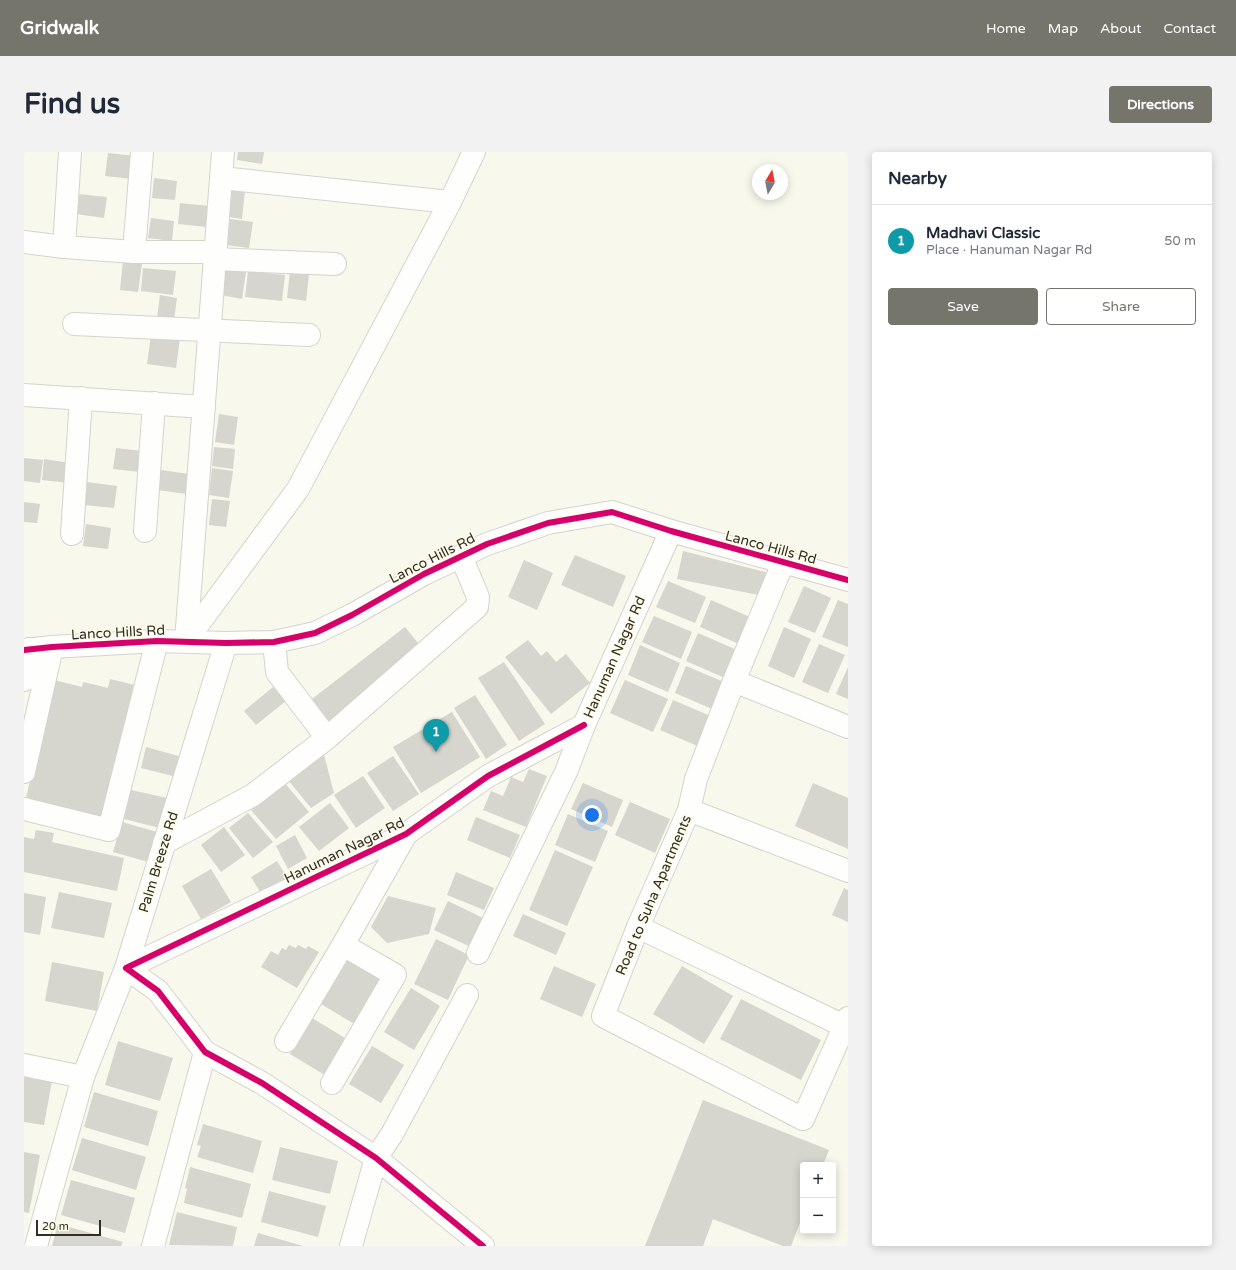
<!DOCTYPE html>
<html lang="en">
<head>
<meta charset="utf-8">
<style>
  :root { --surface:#fff; --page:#f2f2f3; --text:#1f2937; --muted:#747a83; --line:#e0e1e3; --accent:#76756c }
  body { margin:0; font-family:"Varela Round",sans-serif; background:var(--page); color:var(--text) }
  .controls { position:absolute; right:12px; bottom:12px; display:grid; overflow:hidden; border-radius:4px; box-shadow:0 2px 10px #0003 }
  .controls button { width:36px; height:36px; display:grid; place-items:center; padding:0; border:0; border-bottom:1px solid var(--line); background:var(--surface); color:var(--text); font:20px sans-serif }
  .compass { position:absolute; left:728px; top:12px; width:36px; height:36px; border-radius:50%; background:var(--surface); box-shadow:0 2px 10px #0003; rotate:10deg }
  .scale { position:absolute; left:12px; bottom:10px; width:65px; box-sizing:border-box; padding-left:4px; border:2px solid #302e27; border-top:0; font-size:11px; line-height:14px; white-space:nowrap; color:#302e27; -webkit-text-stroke:3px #fefbe8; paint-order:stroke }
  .you { position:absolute; left:568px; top:663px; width:14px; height:14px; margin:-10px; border:3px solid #fff; border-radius:50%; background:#1a73e8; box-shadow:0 0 0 6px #1a73e833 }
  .badge { display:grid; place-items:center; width:26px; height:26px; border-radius:50%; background:var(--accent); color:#fff; font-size:13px; font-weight:700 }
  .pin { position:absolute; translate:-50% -33px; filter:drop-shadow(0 1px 2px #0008) }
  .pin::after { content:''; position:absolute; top:21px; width:14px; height:12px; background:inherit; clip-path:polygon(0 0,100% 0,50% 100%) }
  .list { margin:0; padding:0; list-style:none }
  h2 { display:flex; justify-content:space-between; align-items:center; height:52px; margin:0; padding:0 16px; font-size:17px }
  h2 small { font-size:13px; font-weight:400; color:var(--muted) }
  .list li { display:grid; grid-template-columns:26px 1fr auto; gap:12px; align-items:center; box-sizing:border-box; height:72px; padding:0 16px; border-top:1px solid var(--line) }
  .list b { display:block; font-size:15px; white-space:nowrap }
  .list p { margin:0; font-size:13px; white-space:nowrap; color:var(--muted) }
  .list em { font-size:13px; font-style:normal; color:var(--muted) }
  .actions { display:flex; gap:8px; padding:12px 16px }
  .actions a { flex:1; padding:9px 0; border:1px solid var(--accent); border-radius:4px; text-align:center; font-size:14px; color:var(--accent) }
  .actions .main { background:var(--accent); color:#fff }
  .map { position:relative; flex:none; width:824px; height:1094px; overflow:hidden; border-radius:4px }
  header { display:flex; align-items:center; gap:24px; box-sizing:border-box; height:56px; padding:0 20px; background:var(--accent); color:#fff }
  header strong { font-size:19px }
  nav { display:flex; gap:22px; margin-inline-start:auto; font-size:14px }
  .intro { display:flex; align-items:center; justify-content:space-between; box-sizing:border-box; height:96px; padding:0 24px }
  h1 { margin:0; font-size:28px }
  .button { padding:10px 18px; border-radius:4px; background:var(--accent); color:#fff; font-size:14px; font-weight:700 }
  main { display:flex; gap:24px; padding:0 24px }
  aside { flex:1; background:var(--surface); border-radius:4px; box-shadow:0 2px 10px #0003 }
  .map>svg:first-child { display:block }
  .building { fill:#d6d5ce }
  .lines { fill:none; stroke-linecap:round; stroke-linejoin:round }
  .minor-casing { stroke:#d4d3cc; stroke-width:24 }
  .minor { stroke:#fefefc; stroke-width:22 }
  .cycleway-casing { stroke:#fefbe8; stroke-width:8 }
  .cycleway { stroke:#d6006c; stroke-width:6 }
  .labels { text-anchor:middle; stroke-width:3; stroke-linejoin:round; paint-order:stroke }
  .street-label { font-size:14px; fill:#302e27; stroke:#fefbe8 }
</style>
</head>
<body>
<header>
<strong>Gridwalk</strong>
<nav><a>Home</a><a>Map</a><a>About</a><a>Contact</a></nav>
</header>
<div class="intro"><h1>Find us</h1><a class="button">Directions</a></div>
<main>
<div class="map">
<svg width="824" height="1094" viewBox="0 0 824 1094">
  <rect width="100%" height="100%" fill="#f9f8ed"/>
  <g class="building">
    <polygon points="214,0 240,0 238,12 213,8"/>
    <polygon points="84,1 112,4 109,27 81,24"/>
    <polygon points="130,26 153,29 151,48 128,46"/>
    <polygon points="208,37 221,38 218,67 205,65"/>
    <polygon points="54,42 83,45 80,66 52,62"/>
    <polygon points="156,51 186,54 183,75 154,72"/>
    <polygon points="127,66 150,69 148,89 124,86"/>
    <polygon points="206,67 229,70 225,96 202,93"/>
    <polygon points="99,109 118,112 114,140 96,138"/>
    <polygon points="119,116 152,119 149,143 117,139"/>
    <polygon points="201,116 222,120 218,147 197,143"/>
    <polygon points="224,119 261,123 258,149 221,145"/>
    <polygon points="266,120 285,122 282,149 263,146"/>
    <polygon points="136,143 153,146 150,168 133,166"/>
    <polygon points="127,183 156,186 152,216 123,212"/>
    <polygon points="195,262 214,265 210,293 191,290"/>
    <polygon points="190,295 211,297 209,317 188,314"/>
    <polygon points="92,296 118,299 116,320 89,317"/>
    <polygon points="0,306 19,308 16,331 0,329"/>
    <polygon points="20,307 46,311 44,331 18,328"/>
    <polygon points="188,316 209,319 205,346 185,343"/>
    <polygon points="137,318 165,322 162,342 134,338"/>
    <polygon points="63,330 93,334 90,356 60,353"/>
    <polygon points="188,347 206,349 202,375 185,373"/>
    <polygon points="0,350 16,352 13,371 0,370"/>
    <polygon points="62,372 87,376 84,397 59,394"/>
    <polygon points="659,399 749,422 740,444 653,427"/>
    <polygon points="551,403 602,424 589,455 537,433"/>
    <polygon points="500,408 529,421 513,458 484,445"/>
    <polygon points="644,429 682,445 671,471 632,455"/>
    <polygon points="780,434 807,446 791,481 764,470"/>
    <polygon points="687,448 726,465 715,492 676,475"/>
    <polygon points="814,448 824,452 824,495 798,485"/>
    <polygon points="630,464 668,480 657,507 618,490"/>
    <polygon points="381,475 399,497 305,569 288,547"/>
    <polygon points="760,475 787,487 770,526 744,514"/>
    <polygon points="674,481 713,498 701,526 662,509"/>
    <polygon points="504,488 517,504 523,499 532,510 542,502 566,531 527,562 481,505"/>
    <polygon points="795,492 821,503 804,541 778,530"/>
    <polygon points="616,493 656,511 644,540 604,523"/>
    <polygon points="480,510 521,572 495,589 454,526"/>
    <polygon points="662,514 700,530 688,557 651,541"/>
    <polygon points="824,515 824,547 812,542"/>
    <polygon points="86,527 115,534 82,669 1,650 30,528 58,535 59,530 84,536"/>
    <polygon points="601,528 644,547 629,580 586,561"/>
    <polygon points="249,535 262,549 232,573 220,559"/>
    <polygon points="451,543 483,593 462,607 430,556"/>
    <polygon points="649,548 689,565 676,595 636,578"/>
    <polygon points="428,560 456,605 397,641 369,595"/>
    <polygon points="122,595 158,605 153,625 117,616"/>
    <polygon points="299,599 310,641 287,656 264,628"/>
    <polygon points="369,604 395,642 369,659 343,621"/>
    <polygon points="505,617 523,624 502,675 459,658 467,639 479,644 487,625 499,630"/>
    <polygon points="339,624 361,656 332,676 310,643"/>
    <polygon points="260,630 285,660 252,687 227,658"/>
    <polygon points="559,631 599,648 588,675 547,657"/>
    <polygon points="789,631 824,646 824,697 771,674"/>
    <polygon points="107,638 143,646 136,676 100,667"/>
    <polygon points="606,650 646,667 631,701 591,683"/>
    <polygon points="306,651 325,676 295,699 275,675"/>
    <polygon points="224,661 249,690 229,706 205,676"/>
    <polygon points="544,662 584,679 571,710 531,693"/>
    <polygon points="452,665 496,683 486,706 443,688"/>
    <polygon points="98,670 133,680 124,710 89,700"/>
    <polygon points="200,675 221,703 197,720 177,693"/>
    <polygon points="12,678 30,681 28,690 100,706 93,739 0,720 0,685 10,687"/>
    <polygon points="271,683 283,706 264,717 252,694"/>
    <polygon points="531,698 569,715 543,774 505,758"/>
    <polygon points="253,709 264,727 238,743 227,725"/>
    <polygon points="187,717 207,750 177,767 158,734"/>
    <polygon points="432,720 470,736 460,758 423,743"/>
    <polygon points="820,736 824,738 824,770 808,763"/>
    <polygon points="35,740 88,751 80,786 27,776"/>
    <polygon points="0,741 22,745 16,783 0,780"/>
    <polygon points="364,744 412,756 405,782 363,791 347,775"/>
    <polygon points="424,749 463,768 449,796 410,778"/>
    <polygon points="499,762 542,781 532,803 489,784"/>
    <polygon points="412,787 445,803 424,848 390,832"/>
    <polygon points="265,793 272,796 274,793 282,797 284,794 295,800 273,836 237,815 247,799 254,803 258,796 262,798"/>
    <polygon points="326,805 361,825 332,873 297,852"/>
    <polygon points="28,810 80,820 73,859 21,849"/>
    <polygon points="530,814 572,832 558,865 516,847"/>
    <polygon points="658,814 709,844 680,892 629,862"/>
    <polygon points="387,836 416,854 390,898 360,880"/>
    <polygon points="717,847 797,888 777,928 696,887"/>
    <polygon points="288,866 326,889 304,925 266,902"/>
    <polygon points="94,889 149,906 136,949 81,933"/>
    <polygon points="348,894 380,913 357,951 325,932"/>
    <polygon points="0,924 28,929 20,973 0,970"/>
    <polygon points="70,940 134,959 124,994 60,975"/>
    <polygon points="679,948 805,998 799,1013 779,1013 779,1063 767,1094 759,1094 689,1067 679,1094 621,1094"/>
    <polygon points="179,972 238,989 229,1021 173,1005 177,994 173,993"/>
    <polygon points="58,986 122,1005 112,1038 48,1018"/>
    <polygon points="256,995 314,1009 306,1042 248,1028"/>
    <polygon points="0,1000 16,1003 5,1061 0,1060"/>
    <polygon points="166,1015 227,1032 218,1066 160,1051 163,1037 161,1036"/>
    <polygon points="47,1028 111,1046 101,1081 37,1063"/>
    <polygon points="245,1039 302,1054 294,1085 237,1070"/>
    <polygon points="153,1060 213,1075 209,1094 145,1093"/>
    <polygon points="34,1072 99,1090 97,1094 28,1094"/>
    <polygon points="234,1081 279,1094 230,1094"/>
  </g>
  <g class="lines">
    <g class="minor-casing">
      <g id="minor">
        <polyline points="197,26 426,50"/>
        <polyline points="0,90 40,95 110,100 191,100"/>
        <polyline points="40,95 46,0"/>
        <polyline points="110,100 118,0"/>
        <polyline points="190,107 311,112"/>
        <polyline points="50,172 285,183"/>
        <polyline points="0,243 180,255"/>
        <polyline points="121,379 130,251"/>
        <polyline points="48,382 57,246"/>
        <polyline points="759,411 710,529 672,627 665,658 614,775 579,864 779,967 824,866"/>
        <polyline points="162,489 274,337 426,50 450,0"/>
        <polyline points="162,489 199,0"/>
        <polyline points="0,498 28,495 133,489 202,491 250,490 291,481 328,463 400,422 463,392 524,371 588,360 647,379 824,428"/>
        <polyline points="0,528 5,497"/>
        <polyline points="710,529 824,575"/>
        <polyline points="303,586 453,455 454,445 437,404"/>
        <polyline points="0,620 28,495"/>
        <polyline points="0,657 85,678 133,489"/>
        <polyline points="665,658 824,719"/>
        <polyline points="140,691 229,643 303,586 253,520 250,490"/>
        <polyline points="614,775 820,874"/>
        <polyline points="454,801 542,620 560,573 647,379"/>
        <polyline points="262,889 319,793 382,682"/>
        <polyline points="0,913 59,925"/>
        <polyline points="308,931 371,823 319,793"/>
        <polyline points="12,1094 59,925 102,816 202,491"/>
        <polyline points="129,1094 181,900"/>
        <polyline points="327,1094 352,1006 368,982 443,843"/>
        <polyline points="459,1094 352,1006 238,931 181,900 134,839 102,816 382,682 464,624 560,573"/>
      </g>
    </g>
    <use href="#minor" class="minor"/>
    <g class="cycleway-casing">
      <g id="cycleway">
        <polyline points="0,498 28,495 133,489 202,491 250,490 291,481 328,463 400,422 463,392 524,371 588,360 647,379 824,428"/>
        <polyline points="459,1094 352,1006 238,931 181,900 134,839 102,816 382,682 464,624 560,573"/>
      </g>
    </g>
    <use href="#cycleway" class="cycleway"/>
  </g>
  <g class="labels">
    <g class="street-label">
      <text transform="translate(747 395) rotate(15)" y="5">Lanco Hills Rd</text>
      <text transform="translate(408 406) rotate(-27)" y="5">Lanco Hills Rd</text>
      <text transform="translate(94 480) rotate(-3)" y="5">Lanco Hills Rd</text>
      <text transform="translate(590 505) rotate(-66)" y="5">Hanuman Nagar Rd</text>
      <text transform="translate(320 698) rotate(-26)" y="5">Hanuman Nagar Rd</text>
      <text transform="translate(134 710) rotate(-73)" y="5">Palm Breeze Rd</text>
      <text transform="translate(629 743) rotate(-67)" y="5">Road to Suha Apartments</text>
    </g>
  </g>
</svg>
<div class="controls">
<button>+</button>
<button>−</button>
</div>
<svg class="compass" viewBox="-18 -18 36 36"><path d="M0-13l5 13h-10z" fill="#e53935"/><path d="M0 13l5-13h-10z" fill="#747a83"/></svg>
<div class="scale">20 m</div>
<div class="you"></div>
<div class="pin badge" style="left:412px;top:600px;background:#0f9aa8">1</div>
</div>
<aside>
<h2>Nearby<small></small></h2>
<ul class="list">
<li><span class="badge" style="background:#0f9aa8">1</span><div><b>Madhavi Classic</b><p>Place · Hanuman Nagar Rd</p></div><em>50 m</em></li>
</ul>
<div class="actions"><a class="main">Save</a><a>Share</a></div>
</aside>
</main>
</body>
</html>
